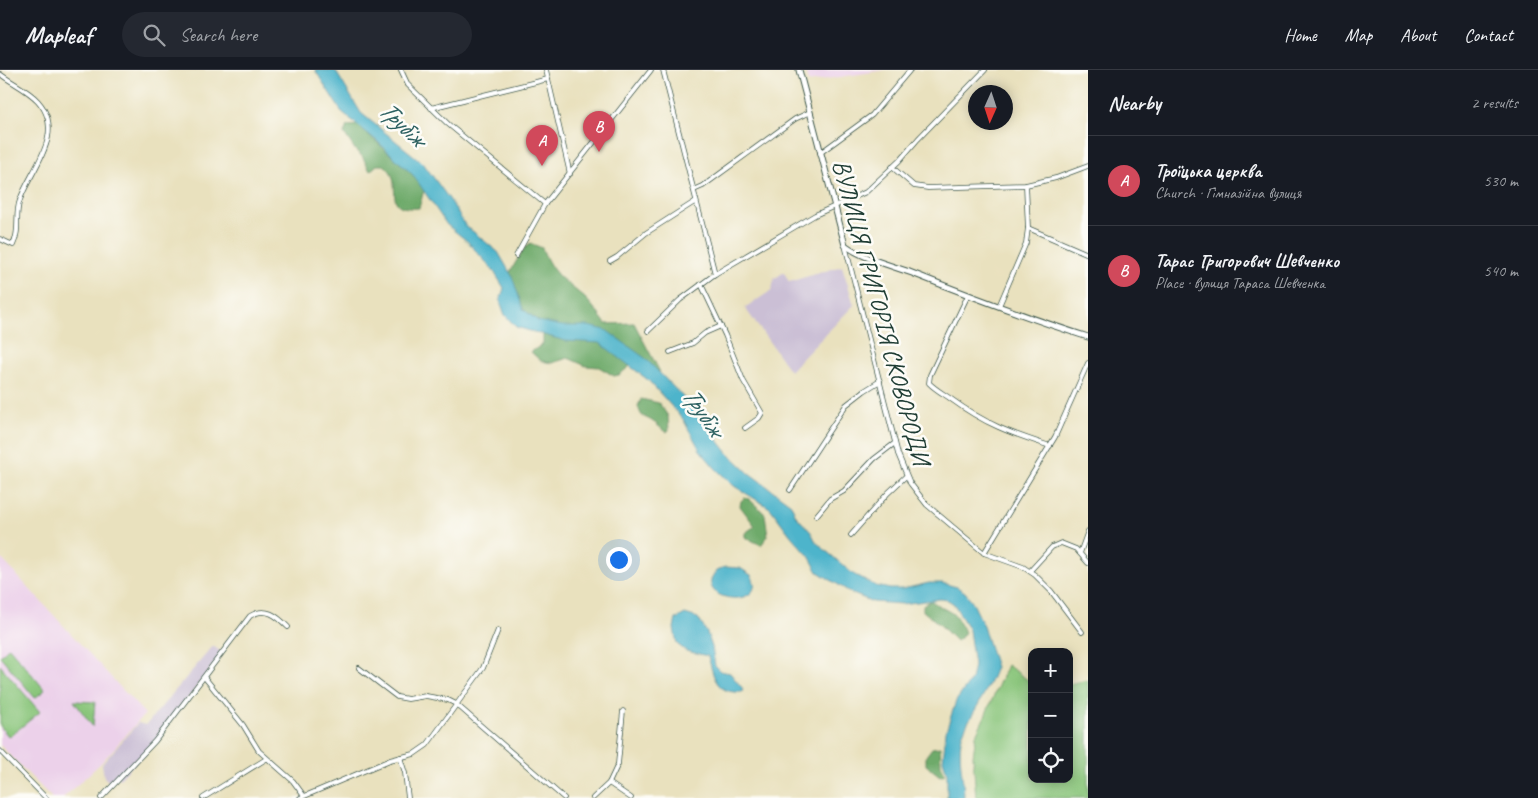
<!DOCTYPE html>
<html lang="en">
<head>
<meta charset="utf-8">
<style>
  :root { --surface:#171b24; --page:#242831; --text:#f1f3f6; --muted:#9ea1a6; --line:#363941; --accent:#d1495b }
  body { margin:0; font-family:Caveat,sans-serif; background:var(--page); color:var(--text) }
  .controls { position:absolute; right:15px; bottom:15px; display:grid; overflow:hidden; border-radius:10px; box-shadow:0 2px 12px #0003 }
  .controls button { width:45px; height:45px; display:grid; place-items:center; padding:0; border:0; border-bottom:1px solid var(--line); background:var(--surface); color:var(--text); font:25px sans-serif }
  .compass { position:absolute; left:968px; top:15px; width:45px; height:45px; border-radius:50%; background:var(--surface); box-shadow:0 2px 12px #0003; rotate:183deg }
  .you { position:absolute; left:618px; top:489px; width:18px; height:18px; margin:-12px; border:4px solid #fff; border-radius:50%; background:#1a73e8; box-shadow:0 0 0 8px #1a73e833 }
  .badge { display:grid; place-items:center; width:32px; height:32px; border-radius:50%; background:var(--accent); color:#fff; font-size:16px; font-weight:700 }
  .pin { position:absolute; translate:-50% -41px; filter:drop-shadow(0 1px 2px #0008) }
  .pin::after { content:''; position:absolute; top:26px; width:18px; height:15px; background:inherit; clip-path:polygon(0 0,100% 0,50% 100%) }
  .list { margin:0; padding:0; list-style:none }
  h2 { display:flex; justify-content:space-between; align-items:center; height:65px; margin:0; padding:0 20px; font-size:21px }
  h2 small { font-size:16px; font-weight:400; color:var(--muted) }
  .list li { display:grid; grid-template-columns:32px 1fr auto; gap:15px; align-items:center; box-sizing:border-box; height:90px; padding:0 20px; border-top:1px solid var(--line) }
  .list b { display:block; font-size:19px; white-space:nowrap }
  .list p { margin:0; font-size:16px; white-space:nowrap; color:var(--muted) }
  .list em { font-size:16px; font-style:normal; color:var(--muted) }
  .icon { flex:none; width:28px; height:28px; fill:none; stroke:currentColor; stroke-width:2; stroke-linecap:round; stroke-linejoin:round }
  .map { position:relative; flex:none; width:1088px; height:728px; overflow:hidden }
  header { display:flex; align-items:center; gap:30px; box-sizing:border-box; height:70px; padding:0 25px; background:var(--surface); border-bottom:1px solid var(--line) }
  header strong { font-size:24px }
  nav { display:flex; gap:28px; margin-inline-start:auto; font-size:18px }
  .search { width:350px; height:45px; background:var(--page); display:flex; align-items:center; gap:12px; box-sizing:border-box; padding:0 18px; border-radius:28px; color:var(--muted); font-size:19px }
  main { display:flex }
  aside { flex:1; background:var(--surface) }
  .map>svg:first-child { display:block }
  .built { fill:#ecd1ea }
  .industrial { fill:#cbbfd5 }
  .green { fill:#89c57a; stroke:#548157 }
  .forest { fill:#6eaa6a; stroke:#46744f }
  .water { fill:#4db4cb; stroke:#367880 }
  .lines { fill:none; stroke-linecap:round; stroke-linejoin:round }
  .minor-casing { stroke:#3d5649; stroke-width:5.5 }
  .tertiary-casing { stroke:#3d5649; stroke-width:7 }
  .minor { stroke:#fff; stroke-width:4 }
  .tertiary { stroke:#fff; stroke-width:5 }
  .labels { text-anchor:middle; stroke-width:5; stroke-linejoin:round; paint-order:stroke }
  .street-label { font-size:25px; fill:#1f3d34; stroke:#fdfcf7 }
  .water-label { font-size:26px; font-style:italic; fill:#2d6161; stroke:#fdfcf7 }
</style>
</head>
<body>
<header>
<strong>Mapleaf</strong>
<div class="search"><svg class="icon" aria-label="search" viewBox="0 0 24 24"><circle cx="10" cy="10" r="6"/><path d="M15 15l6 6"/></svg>Search here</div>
<nav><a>Home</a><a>Map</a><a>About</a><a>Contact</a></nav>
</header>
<main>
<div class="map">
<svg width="1088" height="728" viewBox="0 0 1088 728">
  <rect width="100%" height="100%" fill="#fdfcf7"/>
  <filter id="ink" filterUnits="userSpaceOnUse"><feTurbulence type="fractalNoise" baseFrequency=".02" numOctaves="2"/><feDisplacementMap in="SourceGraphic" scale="10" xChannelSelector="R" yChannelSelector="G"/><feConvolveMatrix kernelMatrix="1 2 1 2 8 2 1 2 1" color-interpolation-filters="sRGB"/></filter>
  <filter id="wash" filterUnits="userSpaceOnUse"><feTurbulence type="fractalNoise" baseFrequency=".0096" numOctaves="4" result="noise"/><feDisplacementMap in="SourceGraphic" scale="20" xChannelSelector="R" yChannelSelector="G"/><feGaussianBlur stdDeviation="1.12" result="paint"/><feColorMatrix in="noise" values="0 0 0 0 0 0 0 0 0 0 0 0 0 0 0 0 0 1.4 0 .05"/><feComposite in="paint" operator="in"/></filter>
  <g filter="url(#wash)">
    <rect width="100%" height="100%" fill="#e9e1be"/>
    <g class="built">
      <polygon points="805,0 885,0 808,12"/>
      <polygon points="0,487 145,644 101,693 63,728 52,728 0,675"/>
    </g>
    <g class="industrial">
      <polygon points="842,196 854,235 790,301 745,238 772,220 774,209 784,202 789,212"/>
      <polygon points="213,576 223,583 155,671 120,709 117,706 109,712 104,707 102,694 138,653 146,655"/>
    </g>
    <g class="green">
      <polygon points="9,577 45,620 35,628 0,586"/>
      <polygon points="0,595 40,642 9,667 0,656"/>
      <polygon points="1007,595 1032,613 1032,709 1069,709 1069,614 1088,610 1088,728 976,728 973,686 976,665 985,646"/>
      <polygon points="74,631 95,632 93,657"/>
    </g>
    <g class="forest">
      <path d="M358 55 413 105 424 120 419 138C385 140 399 125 392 105 391 101 387 98 384 95H377L370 101 362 86 356 81 344 63 347 56Z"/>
      <path d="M530 173 542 178C553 207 565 210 586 229 593 236 600 246 606 254L634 253 660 302 630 296 619 305 614 306 599 297 586 296 568 288 552 293 541 291 531 282 543 274V264L538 251 523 239 510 202 523 180Z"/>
      <path d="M641 329 659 333 668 346 669 360 667 362C661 359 657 354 652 351 642 345 642 349 638 336Z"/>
      <polygon points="744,428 749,429 765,444 768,466 761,475 745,467 745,463 755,456 740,436 741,431"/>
      <polygon points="931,531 955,545 965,562 960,569 956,571 938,553 923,541 923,536 924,534"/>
      <polygon points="940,677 941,695 945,704 940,706 926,695 926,686 932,678"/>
    </g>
    <g class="water">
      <path d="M315 0H335L361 43 423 93 452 133 465 155 498 182 512 206 523 239 538 251 562 256H588L606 260 645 288 686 330 728 383 749 403 791 434 796 446 811 462 816 472 853 504 876 516 890 519H903L929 513H942L957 517 965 522 972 531 981 550 996 597C991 612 982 628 974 642 969 651 963 660 961 670 958 690 964 709 964 728H947V703L943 690 946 661 956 631 971 610 974 595 969 560 954 534 948 530 940 529 902 534 873 532 853 524 818 502 809 486 791 466 770 438 734 416 715 398 700 380 683 349 648 310 600 273 566 271 516 257 505 245 500 231 504 218 493 200 467 171 447 155 413 105 377 71 341 41Z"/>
      <path d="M725 497 740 498 751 505C769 535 707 535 711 510 713 503 718 499 725 497Z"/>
      <path d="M685 544 698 548 707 563 712 577 715 596 720 601 730 603 743 619 742 622C715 624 714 607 708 586L686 581 677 574 674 558 676 549Z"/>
    </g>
  </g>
  <g filter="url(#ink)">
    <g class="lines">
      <g class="minor-casing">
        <g id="minor">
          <polyline points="401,0 408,15 448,54 545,134"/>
          <polyline points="546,0 570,104"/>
          <polyline points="663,0 715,204"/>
          <path d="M0 4C12 13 28 20 38 31 67 64 30 100 20 130 14 146 21 159 13 175L0 169"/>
          <polyline points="431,38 548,9"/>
          <polyline points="820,83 872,45 910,0"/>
          <polyline points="892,97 914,116 928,118 1026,115 1056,108 1088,96"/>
          <polyline points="694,120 703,116 795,49 810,42"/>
          <polyline points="1028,158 1088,184"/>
          <polyline points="845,175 898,384 910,413 927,435 984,483 1023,497 1035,505 1051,521 1082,562"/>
          <polyline points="516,186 545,134 651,0"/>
          <polyline points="610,191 617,187 646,163 696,131"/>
          <polyline points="701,214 725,265 743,310 762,343 759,348 745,358"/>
          <path d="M968 225 930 305 929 313C936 320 944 324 951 329 985 354 1010 363 1050 376"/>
          <polyline points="999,236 1026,173 1028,158 1026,115"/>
          <polyline points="648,261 680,230 715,204 815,145 866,122 899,91 918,69 985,0"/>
          <polyline points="670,282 693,273 705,263 721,256"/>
          <polyline points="790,420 846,335 864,321 880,311"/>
          <polyline points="816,446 830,429 844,421 874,389 895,373"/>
          <polyline points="851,465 888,423 906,406"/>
          <polyline points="984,483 1055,367 1088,293"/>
          <polyline points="1080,483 1088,461"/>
          <polyline points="1030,501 1052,477 1061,473 1076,479 1088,493"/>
          <polyline points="359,598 397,627 408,629 426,626 448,630 456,634 564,728"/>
          <polyline points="205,608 243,655 259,681 293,711 304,726"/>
          <polyline points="0,681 46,728"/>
          <polyline points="400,687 405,703 408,728"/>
          <polyline points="609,713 631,728"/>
          <path d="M101 728 155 671 250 546C266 536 277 546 288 557"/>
          <polyline points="203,728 266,689"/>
          <polyline points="300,728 390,690 414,684 427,675 483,598 498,560"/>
          <polyline points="593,728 609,713 618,694 623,641"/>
        </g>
      </g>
      <g class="tertiary-casing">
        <path id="tertiary" d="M799 0 845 175C864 189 890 195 912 203 970 226 1028 248 1088 267"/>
      </g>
      <use href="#minor" class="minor"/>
      <use href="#tertiary" class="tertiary"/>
    </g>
  </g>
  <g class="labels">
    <g class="street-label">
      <text transform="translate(882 242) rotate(75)" y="9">ВУЛИЦЯ ГРИГОРІЯ СКОВОРОДИ</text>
    </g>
    <g class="water-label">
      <text transform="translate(403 53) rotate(43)" y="9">Трубіж</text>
      <text transform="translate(704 341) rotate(55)" y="9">Трубіж</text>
    </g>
  </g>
</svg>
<div class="controls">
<button>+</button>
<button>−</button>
<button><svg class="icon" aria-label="locate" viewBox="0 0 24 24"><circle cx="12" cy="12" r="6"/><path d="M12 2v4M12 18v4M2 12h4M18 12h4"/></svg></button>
</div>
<svg class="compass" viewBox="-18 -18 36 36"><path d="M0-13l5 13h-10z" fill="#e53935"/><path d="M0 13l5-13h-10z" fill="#9ea1a6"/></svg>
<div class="you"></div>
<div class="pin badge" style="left:542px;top:96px">A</div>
<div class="pin badge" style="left:599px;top:82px">B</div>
</div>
<aside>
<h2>Nearby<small>2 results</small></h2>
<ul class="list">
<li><span class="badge">A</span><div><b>Троїцька церква</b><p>Church · Гімназійна вулиця</p></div><em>530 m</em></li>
<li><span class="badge">B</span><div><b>Тарас Григорович Шевченко</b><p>Place · вулиця Тараса Шевченка</p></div><em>540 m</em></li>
</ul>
</aside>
</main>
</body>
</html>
